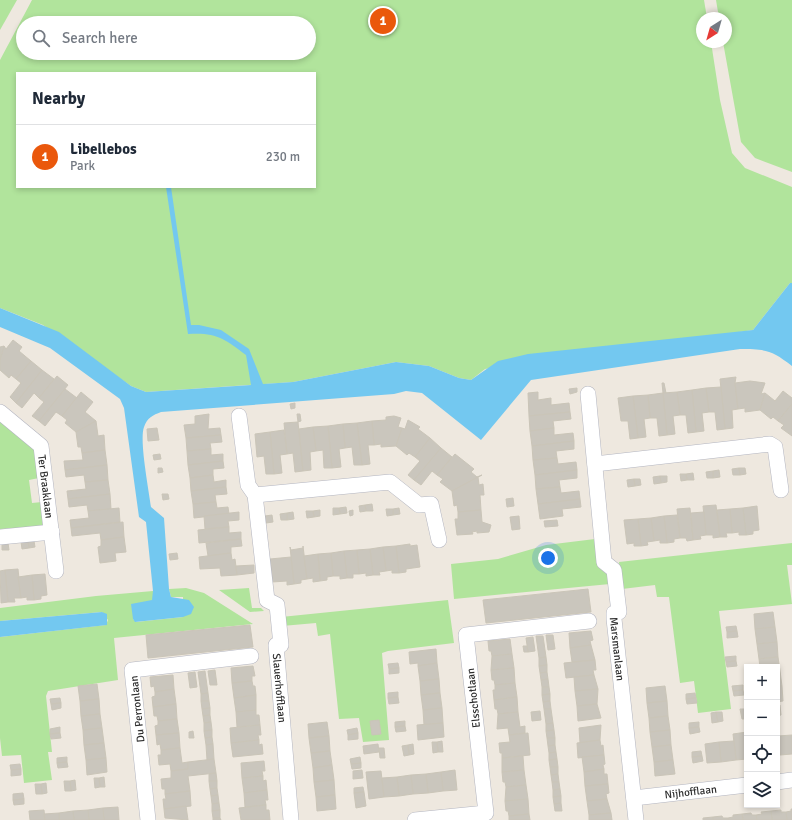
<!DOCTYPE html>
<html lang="en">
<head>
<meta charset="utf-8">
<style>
  :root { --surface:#fff; --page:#f6f6f7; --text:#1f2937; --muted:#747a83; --line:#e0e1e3; --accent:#ea580c }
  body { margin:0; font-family:Signika,sans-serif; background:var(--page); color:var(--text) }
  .controls { position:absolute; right:12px; bottom:12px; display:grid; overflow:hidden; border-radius:0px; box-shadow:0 2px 6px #0003 }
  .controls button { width:36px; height:36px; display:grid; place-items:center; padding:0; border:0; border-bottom:1px solid var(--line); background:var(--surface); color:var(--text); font:20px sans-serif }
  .compass { position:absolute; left:696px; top:12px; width:36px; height:36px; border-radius:50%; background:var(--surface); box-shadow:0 2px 6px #0003; rotate:217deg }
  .you { position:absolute; left:548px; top:558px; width:14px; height:14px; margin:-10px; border:3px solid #fff; border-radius:50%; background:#1a73e8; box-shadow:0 0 0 6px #1a73e833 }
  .badge { display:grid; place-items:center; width:26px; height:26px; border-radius:50%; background:var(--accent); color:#fff; font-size:13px; font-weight:700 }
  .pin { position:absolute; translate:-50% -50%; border:2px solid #fff; box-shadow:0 1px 4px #0006 }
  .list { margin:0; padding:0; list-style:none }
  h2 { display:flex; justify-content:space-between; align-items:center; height:52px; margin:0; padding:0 16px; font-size:17px }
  h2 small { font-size:13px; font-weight:400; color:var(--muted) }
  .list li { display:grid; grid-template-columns:26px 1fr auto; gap:12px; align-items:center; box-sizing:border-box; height:64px; padding:0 16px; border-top:1px solid var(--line) }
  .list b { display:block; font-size:15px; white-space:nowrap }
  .list p { margin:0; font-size:13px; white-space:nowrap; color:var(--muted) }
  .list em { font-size:13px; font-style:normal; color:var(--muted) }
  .icon { flex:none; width:22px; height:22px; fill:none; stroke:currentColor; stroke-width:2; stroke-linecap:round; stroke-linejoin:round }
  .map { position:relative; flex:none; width:792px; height:820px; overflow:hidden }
  .search { position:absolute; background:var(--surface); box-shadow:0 2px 6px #0003; left:16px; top:16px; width:300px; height:44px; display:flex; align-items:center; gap:10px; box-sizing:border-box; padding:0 14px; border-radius:22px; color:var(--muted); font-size:15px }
  .panel { position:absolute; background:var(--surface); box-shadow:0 2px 6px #0003; left:16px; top:72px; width:300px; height:116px; border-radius:0px }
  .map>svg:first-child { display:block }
  .green { fill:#b1e49c; fill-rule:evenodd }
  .water { fill:#73c8f0 }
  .building { fill:#cac6bd; stroke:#cac5b8 }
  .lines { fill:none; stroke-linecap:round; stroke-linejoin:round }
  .street-casing { stroke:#b3b5c0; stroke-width:16 }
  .street { stroke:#fff; stroke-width:15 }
  .labels { text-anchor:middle; stroke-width:3; stroke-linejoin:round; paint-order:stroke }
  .street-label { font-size:11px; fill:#2d2d2d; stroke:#fff }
</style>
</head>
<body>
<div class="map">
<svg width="792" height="820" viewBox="0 0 792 820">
  <rect width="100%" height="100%" fill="#eee8df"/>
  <g class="green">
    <polygon points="0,0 17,0 0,30"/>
    <path d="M32 0H704L707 18H702V42H711L720 100 732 153 745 168 792 187V283H790L753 330 485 369 471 380 459 378 429 366 396 362 293 382 146 392 131 386 43 325 0 308V60ZM23 23H309V53H23ZM17 73H315V187H17Z"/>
    <polygon points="716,0 792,0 792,172 755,158 741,142 723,42 726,42 726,18 719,18"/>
    <polygon points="0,420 36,450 39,478 29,480 32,503 42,502 45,527 0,529"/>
    <polygon points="595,539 598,567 608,575 610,584 454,599 451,564 498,559 546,545"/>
    <polygon points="792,543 792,565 787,565 792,604 719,611 731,709 698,713 694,681 680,683 669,597 657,597 655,585 622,589 619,562"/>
    <polygon points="186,588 204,593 253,624 114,638 118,680 48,691 46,696 52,752 48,752 52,780 24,783 21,755 2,756 0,738 0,637 106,625 108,620 102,612 0,621 0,608 96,596 153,591 153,600 133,619 136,622 183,617 183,597 171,597 169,589"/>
    <polygon points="249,588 252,608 261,608 264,611 250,612 219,590"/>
    <polygon points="448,600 454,643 388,651 382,653 389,740 363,742 359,718 339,719 330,634 318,636 316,623 282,626 281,617"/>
  </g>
  <g class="water">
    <path d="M166 187H171L191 325H199L221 330 249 349 263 384 293 382 396 362 429 366 459 378 471 380 498 361 528 354 753 330 790 283H792V366C772 350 765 349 740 349L531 380 481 440 422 393 406 391 394 394 161 412C153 415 147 418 144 427 139 440 149 490 151 507L164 518 169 589 171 597 189 600 194 607 191 614 183 617 135 622 133 619 131 604 152 600 153 591 146 522 139 517 124 408 120 399 50 348 0 327V308L59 332 131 386 146 392 251 385 246 355C225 339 216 332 188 334Z"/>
    <polygon points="102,612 107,614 107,625 0,637 0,621"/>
  </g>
  <g class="building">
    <polygon points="13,340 22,347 19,351 31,361 16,379 11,375 9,378 0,370 0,360 4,346 6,349"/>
    <polygon points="4,346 0,360 0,347"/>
    <polygon points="31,361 42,370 16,403 10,397 21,383 16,379"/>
    <polygon points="42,370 54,379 39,398 34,393 22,408 16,403"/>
    <polygon points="57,376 68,385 39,421 32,416 44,402 39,398"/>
    <polygon points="736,377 735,383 738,409 732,410 733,428 725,429 720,379"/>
    <polygon points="750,381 765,383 761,394 765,393 760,410 745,412 745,408 738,409 735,383"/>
    <polygon points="662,383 664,383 666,393 663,393"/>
    <polygon points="721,387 725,429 717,430 715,412 709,412 706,388"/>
    <polygon points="577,388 577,392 570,394 569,389"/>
    <polygon points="706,388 709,412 702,413 704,431 696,432 692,390"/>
    <polygon points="65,389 77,398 62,416 56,412 45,426 39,421"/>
    <polygon points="692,390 696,432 688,433 686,415 680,415 677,392"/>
    <polygon points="783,391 792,398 792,404 778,421 773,417 771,419 760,410 765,393 775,401"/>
    <polygon points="81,392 93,402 85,412 96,421 76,432 65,423 67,420 62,416"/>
    <polygon points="538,392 538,400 551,398 551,405 569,403 570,412 529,416 528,393"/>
    <polygon points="677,392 680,415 673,416 675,434 667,435 663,393"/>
    <polygon points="663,393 667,435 659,436 657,418 650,418 648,395"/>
    <polygon points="648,395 650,418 644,419 646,437 638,438 633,396"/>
    <polygon points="633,396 638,438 630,439 628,421 621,421 618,398"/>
    <polygon points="295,403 295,408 291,409 290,404"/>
    <polygon points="792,404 792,436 781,428 784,425 778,421"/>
    <polygon points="570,412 571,419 553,421 554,428 530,431 529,416"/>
    <polygon points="209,414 208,429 220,428 221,435 186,438 184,425 195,424 195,416"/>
    <polygon points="297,414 300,414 301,421 298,422"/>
    <polygon points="394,416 401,418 398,427 402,428 396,446 381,447 381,444 374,445 372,421 386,420 386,417"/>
    <polygon points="408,420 420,427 418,429 430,438 415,457 409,453 407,455 396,446 402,428 405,429"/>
    <polygon points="96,421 98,436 104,435 105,450 82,453 81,447 78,447 76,432"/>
    <polygon points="372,421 374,445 368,445 370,464 362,465 357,423"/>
    <polygon points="298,422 303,471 295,472 293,453 287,454 284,423"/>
    <polygon points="357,423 362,465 354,465 352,447 345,448 343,424"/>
    <polygon points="343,424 345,448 339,449 341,467 332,468 328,426"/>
    <polygon points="328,426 332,468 324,468 323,450 316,451 313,427"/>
    <polygon points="313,427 316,451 310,452 311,470 303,471 299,429"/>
    <polygon points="157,428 159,440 148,441 147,429"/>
    <polygon points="554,428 554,435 573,433 574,441 532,446 530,431"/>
    <polygon points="284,430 287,454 280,455 282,473 274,474 270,432"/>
    <polygon points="270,432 274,474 266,474 264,456 257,457 255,434"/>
    <polygon points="221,435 222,442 210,443 211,449 187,451 186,438"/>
    <polygon points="430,438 441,448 414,480 408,475 420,461 415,457"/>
    <polygon points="574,441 574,449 556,451 557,458 533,460 532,446"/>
    <polygon points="441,448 452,457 437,475 432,471 421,485 414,480"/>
    <polygon points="211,449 211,455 223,454 223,461 188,465 187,451"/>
    <polygon points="105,450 107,465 65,470 64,461 83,460 82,453"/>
    <polygon points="160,454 161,459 154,460 153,455"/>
    <polygon points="455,454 474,469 471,472 477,477 482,475 452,491 440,482 443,479 437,475"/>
    <polygon points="557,458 558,464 576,462 577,470 535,475 533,460"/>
    <polygon points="223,461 224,468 213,469 213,475 190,478 188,465"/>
    <polygon points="107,465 108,480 85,482 84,475 66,477 65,470"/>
    <polygon points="158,468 162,468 163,472 158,473"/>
    <polygon points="739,468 740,475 733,475 732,469"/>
    <polygon points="739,468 745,468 746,474 740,475"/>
    <polygon points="577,470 577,478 559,480 560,487 536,489 535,475"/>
    <polygon points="719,470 720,477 713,478 713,471"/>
    <polygon points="713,471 713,478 707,478 706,472"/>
    <polygon points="693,473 694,480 687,480 686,474"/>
    <polygon points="680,474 686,474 687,480 681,481"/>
    <polygon points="213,475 214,482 226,480 226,487 191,491 190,478"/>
    <polygon points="660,476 661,483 654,484 653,477"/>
    <polygon points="660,476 667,476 667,482 661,483"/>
    <polygon points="478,477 479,485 483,484 484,495 480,495 481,510 458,512 457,505 454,506 452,491"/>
    <polygon points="634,479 635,486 628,487 627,480"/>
    <polygon points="634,479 640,479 641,485 635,486"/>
    <polygon points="108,480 110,494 68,499 67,491 86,489 85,482"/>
    <polygon points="226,487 227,494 215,495 216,502 193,504 191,491"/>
    <polygon points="560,487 561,493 579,491 580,499 538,504 536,489"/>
    <polygon points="110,494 111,509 88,511 87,505 69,507 68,499"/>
    <polygon points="162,494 168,494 169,499 163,500"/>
    <polygon points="513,498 514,506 507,507 506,499"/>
    <polygon points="580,499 581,507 562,509 563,516 540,519 538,504"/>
    <polygon points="216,502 217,508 228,507 229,514 194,518 193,504"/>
    <polygon points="372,504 373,511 366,511 365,505"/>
    <polygon points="365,505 366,511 360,512 359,506"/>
    <polygon points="716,505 720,537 713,538 713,535 706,535 703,506"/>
    <polygon points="757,506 759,530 753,531 753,534 746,535 743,508"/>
    <polygon points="346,507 347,513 340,514 339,508"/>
    <polygon points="119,508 120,522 71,528 70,520 89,518 88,511"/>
    <polygon points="333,508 339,508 340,514 333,515"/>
    <polygon points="399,508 400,514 393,515 393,509"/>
    <polygon points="690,508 693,540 687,541 686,538 680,538 677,509"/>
    <polygon points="743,508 746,535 739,535 739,532 732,533 730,509"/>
    <polygon points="386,509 393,509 393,515 387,516"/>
    <polygon points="730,509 732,533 726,533 727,537 720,537 717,510"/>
    <polygon points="320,510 320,516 314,517 313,511"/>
    <polygon points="353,510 353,515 350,516 349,511"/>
    <polygon points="481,510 482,522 491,525 489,532 477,533 477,531 472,532 473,534 457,535 455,519 458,519 458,512"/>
    <polygon points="306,511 313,511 314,517 307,518"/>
    <polygon points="239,512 239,520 228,521 229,527 205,529 204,516"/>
    <polygon points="293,512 294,519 287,520 287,513"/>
    <polygon points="704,512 706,535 700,536 701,539 693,540 691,513"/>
    <polygon points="287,513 287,520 281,520 280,514"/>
    <polygon points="272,515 273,522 266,523 265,516"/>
    <polygon points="677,515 680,538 674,539 674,542 667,543 664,516"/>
    <polygon points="519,516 520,529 512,530 510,517"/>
    <polygon points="664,516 667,543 660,543 660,540 654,541 651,518"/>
    <polygon points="651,518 654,541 647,542 648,545 641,546 638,519"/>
    <polygon points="638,519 641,546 634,546 634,543 627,544 624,520"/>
    <polygon points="557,520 558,526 545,527 544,521"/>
    <polygon points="123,522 124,537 101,540 100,533 72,536 71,528"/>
    <polygon points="229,527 229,533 241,532 241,539 199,543 198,530"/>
    <polygon points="124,537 126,552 115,553 116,561 100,563 98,547 101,546 101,540"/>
    <polygon points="241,539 242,546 231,547 231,553 208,556 206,543"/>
    <polygon points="28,541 34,541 35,547 29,548"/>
    <polygon points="28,541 29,548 22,549 21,542"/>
    <polygon points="8,543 9,550 2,550 2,544"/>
    <polygon points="410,544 410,546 417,545 420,567 406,569 406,572 399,573 396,546"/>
    <polygon points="303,546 307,579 301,580 301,583 294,584 290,547 291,550 303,548"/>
    <polygon points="396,546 399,573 392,573 392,570 386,571 383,547"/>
    <polygon points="383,547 386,571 379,572 380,575 373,575 370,549"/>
    <polygon points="370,549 373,575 366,576 366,573 359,574 357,550"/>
    <polygon points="357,550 359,574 353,574 353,578 347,578 344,551"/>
    <polygon points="344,551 347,578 340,579 340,576 333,576 331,553"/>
    <polygon points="177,553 178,559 170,560 169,554"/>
    <polygon points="231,553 232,560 235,559 237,575 221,576 220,568 200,569 199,557"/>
    <polygon points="331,553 333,576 327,577 327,580 320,581 318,554"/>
    <polygon points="318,554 320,581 313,582 313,578 307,579 304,556"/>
    <polygon points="291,557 294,584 287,585 287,581 272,582 270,559"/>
    <polygon points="254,565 254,573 237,575 236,566"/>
    <polygon points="18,569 21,598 14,598 15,602 8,602 5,570"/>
    <polygon points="5,570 8,602 1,603 0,571"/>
    <polygon points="45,574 47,595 41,596 41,599 34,600 32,575"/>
    <polygon points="32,575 34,600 27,600 27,597 21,598 18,577"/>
    <polygon points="588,589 591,612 486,623 483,600"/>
    <polygon points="773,612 775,627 755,629 754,614"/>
    <polygon points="250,625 253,647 148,658 146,635"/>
    <polygon points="736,626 737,631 727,632 726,627"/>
    <polygon points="775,627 777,642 757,644 755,629"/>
    <polygon points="591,631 593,640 590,641 591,645 570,648 569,633"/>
    <polygon points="737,631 738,637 727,638 727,632"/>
    <polygon points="546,635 553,635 555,649 548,650"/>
    <polygon points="536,636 543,636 546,657 539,658"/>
    <polygon points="533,637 535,651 528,652 526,638"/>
    <polygon points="510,639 512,654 492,656 491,651 489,651 488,641"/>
    <polygon points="777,642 778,657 759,659 757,644"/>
    <polygon points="591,645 595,660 572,662 570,648"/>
    <polygon points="523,646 527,646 528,652 524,652"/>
    <polygon points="436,649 437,663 418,666 418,663 410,664 409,652"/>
    <polygon points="512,654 514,668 491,670 492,656"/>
    <polygon points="736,656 736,661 726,662 725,657"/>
    <polygon points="546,657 547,665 539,666 539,658"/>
    <polygon points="778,657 780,671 777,671 777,667 760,667 759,659"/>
    <polygon points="595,660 596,670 593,670 594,675 566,678 564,663"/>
    <polygon points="736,661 737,666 727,667 726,662"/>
    <polygon points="398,663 399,668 389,669 388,664"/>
    <polygon points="437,663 439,679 420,681 418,666"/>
    <polygon points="547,665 547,672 540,673 539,666"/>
    <polygon points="253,666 255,676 252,676 252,681 232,683 231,668"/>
    <polygon points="399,668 399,673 389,674 389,669"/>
    <polygon points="514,668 515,683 495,685 494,680 492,680 491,670"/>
    <polygon points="215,670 217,685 210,685 208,671"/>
    <polygon points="205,671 208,693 201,694 198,672"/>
    <polygon points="777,671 780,671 782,686 777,686"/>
    <polygon points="195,672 197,687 190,688 188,673"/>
    <polygon points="547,672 548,679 541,680 540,673"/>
    <polygon points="173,675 174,689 155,692 154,686 151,687 150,677"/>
    <polygon points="594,675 598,689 575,691 574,677"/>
    <polygon points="439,679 440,693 421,695 420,681"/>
    <polygon points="548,679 549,687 542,687 541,680"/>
    <polygon points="252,681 253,686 255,686 256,695 234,698 232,683"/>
    <polygon points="515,683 517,697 494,700 493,690 495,690 495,685"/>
    <polygon points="97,684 99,699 80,701 78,686"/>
    <polygon points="743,685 743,690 733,691 732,686"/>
    <polygon points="665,686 667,701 647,703 646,688"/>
    <polygon points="777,686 782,686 783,701 777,702"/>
    <polygon points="542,687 549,687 550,694 542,695"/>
    <polygon points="174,689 176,704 153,707 152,697 155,696 155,692"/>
    <polygon points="598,689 597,704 577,706 575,691"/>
    <polygon points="743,690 744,695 734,696 733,691"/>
    <polygon points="398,692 398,697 388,698 388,693"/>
    <polygon points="208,693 209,701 201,701 201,694"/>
    <polygon points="440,693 442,708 423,710 421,695"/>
    <polygon points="695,693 696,698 686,699 686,694"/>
    <polygon points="550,694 550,701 543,702 542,695"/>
    <polygon points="256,695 256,710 236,712 234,698"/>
    <polygon points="398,697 399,703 389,704 388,698"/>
    <polygon points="517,697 518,712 498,714 497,709 495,709 494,700"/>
    <polygon points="60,698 61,703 51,704 50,699"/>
    <polygon points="696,698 697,703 687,704 686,699"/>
    <polygon points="99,699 100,714 81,716 80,701"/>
    <polygon points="201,701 209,701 210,708 202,709"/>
    <polygon points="550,701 551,709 544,709 543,702"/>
    <polygon points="667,701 668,716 649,718 647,703"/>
    <polygon points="61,703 61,708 52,710 51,704"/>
    <polygon points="176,704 177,719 158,721 157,716 154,716 153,707"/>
    <polygon points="597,704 601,718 578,721 577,706"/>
    <polygon points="777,705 780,705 781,715 777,716"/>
    <polygon points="210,708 210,715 203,716 202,709"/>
    <polygon points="442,708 443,723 424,725 423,710"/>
    <polygon points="544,709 551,709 553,723 546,724"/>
    <polygon points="740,709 746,709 747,719 742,719"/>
    <polygon points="256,710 256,715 259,715 260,725 237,727 236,712"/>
    <polygon points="540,711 541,720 532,721 531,712"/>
    <polygon points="518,712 520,727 525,726 525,733 509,735 508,728 497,729 498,714"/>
    <polygon points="716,712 718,722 712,723 711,713"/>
    <polygon points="716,712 722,712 723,721 718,722"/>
    <polygon points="100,714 102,728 83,730 81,716"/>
    <polygon points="210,715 211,722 204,723 203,716"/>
    <polygon points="668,716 670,730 650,732 649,718"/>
    <polygon points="177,719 179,733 156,735 155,726 158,725 158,721"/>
    <polygon points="379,720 381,734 372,735 370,721"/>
    <polygon points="405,721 405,726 395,727 395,722"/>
    <polygon points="211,722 212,730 204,731 204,723"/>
    <polygon points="327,722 329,736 309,738 308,724"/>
    <polygon points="699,722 699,727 689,728 689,723"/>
    <polygon points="443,723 444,737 418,740 417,725"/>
    <polygon points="553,723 554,730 546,731 546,724"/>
    <polygon points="260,725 261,735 258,735 259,740 231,743 230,728"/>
    <polygon points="601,725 600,740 580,743 579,728"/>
    <polygon points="405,726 406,731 396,732 395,727"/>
    <polygon points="60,727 60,733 50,734 50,729"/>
    <polygon points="699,727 700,732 690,734 689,728"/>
    <polygon points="102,728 104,743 84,745 83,730"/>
    <polygon points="357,728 358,733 348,735 347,730"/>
    <polygon points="212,730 212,737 205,738 204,731"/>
    <polygon points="554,730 555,738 547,738 546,731"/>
    <polygon points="670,730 671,745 652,747 650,732"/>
    <polygon points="193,731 194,738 189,738 189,732"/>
    <polygon points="747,732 747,759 736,760 733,734"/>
    <polygon points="60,733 61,738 51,739 50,734"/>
    <polygon points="179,733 180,748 161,750 160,744 157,745 156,735"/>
    <polygon points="358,733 358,739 348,740 348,735"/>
    <polygon points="528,733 530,755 502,758 502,753 500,753 499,743 510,742 509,735"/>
    <polygon points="792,735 792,754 780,755 778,736"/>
    <polygon points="329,736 330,751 311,753 309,738"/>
    <polygon points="777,736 780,755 777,756"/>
    <polygon points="212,737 213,744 206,745 205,738"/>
    <polygon points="547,738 555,738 555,745 548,746"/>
    <polygon points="259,740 259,745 262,744 263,754 233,757 231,743"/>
    <polygon points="600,740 601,746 603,745 604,755 578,758 577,743"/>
    <polygon points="442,741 443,752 438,752 437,742"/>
    <polygon points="734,741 736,760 721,762 719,742"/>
    <polygon points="432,742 437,742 438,752 433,753"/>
    <polygon points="719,742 721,762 707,763 705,744"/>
    <polygon points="104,743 106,758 86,760 84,745"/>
    <polygon points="213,744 214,759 207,760 206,745"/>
    <polygon points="378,744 379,752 364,754 363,746"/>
    <polygon points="413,744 414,754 409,755 408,745"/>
    <polygon points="408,745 409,755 404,756 402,746"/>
    <polygon points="555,745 556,752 549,753 548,746"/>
    <polygon points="671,745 673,760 654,762 652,747"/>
    <polygon points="180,748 182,763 188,762 188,769 171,771 170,764 159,765 158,755 161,755 161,750"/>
    <polygon points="379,748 384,748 385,758 380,758"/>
    <polygon points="330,751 332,765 313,768 311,753"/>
    <polygon points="701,751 702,756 692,757 692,752"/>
    <polygon points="556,752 557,759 549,760 549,753"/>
    <polygon points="604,755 605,764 603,765 604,769 584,772 582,757"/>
    <polygon points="523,756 524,770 502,772 502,758"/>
    <polygon points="702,756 703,761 693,763 692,757"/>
    <polygon points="67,757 67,762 57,763 57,758"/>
    <polygon points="360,757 361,763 351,764 350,759"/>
    <polygon points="106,758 107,772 87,775 86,760"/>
    <polygon points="214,759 216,773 188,776 190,791 165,794 165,789 162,789 161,779 171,778 171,771 188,769 188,762"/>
    <polygon points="557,759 558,767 550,767 549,760"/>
    <polygon points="673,760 675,774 655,776 654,762"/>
    <polygon points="264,761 265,771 262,771 263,776 242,778 241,763"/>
    <polygon points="67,762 68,767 58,768 57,763"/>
    <polygon points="361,763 361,768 352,769 351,764"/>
    <polygon points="20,764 21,769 11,770 10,765"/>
    <polygon points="332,765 334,780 314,782 313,768"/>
    <polygon points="550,767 558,767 558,774 551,775"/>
    <polygon points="21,769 21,775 11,776 11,770"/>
    <polygon points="604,769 604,774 607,774 608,784 585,786 584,772"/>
    <polygon points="362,770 363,778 353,779 353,771"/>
    <polygon points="455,770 457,790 443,791 441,772"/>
    <polygon points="524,770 526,785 506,787 505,782 503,782 502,772"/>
    <polygon points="381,771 384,797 369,799 366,772"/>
    <polygon points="441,772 443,791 428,793 426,774"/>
    <polygon points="216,773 217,781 209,781 209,774"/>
    <polygon points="426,774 428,793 413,794 411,775"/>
    <polygon points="558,774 559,782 552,782 551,775"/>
    <polygon points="411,775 413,794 399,796 397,777"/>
    <polygon points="263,776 263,781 266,780 267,790 244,793 242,778"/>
    <polygon points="104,777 105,787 100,787 99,778"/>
    <polygon points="397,777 399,796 384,797 382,778"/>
    <polygon points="94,778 99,778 100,787 95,788"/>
    <polygon points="75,780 76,790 71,791 70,781"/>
    <polygon points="334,780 335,795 316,797 314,782"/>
    <polygon points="64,781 70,781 71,791 65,791"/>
    <polygon points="209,781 217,781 217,788 210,789"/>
    <polygon points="552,782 559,782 560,789 553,790"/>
    <polygon points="46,783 47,793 42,794 41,784"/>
    <polygon points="35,784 41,784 42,794 36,794"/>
    <polygon points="608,784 609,793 606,794 607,799 587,801 585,786"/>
    <polygon points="526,785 528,799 505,801 506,787"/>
    <polygon points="363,787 364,792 354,793 354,788"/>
    <polygon points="217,788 218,795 211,796 210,789"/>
    <polygon points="560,789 561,796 553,797 553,790"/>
    <polygon points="267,790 268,800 265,800 266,805 245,807 244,793"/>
    <polygon points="190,791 191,806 164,809 163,799 166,799 165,794"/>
    <polygon points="364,792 366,806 356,808 354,793"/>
    <polygon points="23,793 24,799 13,800 13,794"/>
    <polygon points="218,795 219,803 212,804 211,796"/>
    <polygon points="335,795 336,809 317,811 316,797"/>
    <polygon points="561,796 561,803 554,804 553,797"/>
    <polygon points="24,799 24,804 14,805 13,800"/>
    <polygon points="528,799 529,814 509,816 508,811 506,811 505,801"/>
    <polygon points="607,799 611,813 589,815 587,801"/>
    <polygon points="219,803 220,810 212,811 212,804"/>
    <polygon points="561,803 562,811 555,811 554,804"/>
    <polygon points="266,805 266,810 269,810 270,820 241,820 239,808"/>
    <polygon points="186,806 188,820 165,818 164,809"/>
    <polygon points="118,807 119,820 104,820 103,808"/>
    <polygon points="103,808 104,820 89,820 88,810"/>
    <polygon points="791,809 792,809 792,820 787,820 786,812 791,811"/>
    <polygon points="44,810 45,820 30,820 29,811"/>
    <polygon points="88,810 89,820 74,820 73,811"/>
    <polygon points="220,810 220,818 213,818 212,811"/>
    <polygon points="781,810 781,812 786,812 787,820 772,820 771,811"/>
    <polygon points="73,811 74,820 59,820 59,813"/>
    <polygon points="771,811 772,820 757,820 756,815 762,814 761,812"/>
    <polygon points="59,813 59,820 45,820 44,814"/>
    <polygon points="611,813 612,820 589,820 589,815"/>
    <polygon points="751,813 752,815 756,815 757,820 743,820 742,814"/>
    <polygon points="529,814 530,820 509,820 509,816"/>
    <polygon points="742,814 743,820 728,820 728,818 733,817 733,815"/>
    <polygon points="722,816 723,818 728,818 728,820 713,820 713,817"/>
    <polygon points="713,817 713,820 703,820 703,818"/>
    <polygon points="213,818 220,818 221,820 213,820"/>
  </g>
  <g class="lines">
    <g class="street-casing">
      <g id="street">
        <path id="s1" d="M588 394 604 562 614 570 619 612 614 613V619L636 820"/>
        <path id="s2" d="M0 412 41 446 56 571"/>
        <path id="s3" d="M239 416 248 485 255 495 267 600 277 605 281 645H276L291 820"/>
        <polyline points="595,464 770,444 775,447 781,490"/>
        <polyline points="255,495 390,482 419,505 431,504 439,540"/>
        <polyline points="0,537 52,532"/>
        <polyline points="777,782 792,780"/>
        <path id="s4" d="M634 798 747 785"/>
        <polyline points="148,820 132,670 251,656"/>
        <polyline points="415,820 486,813 466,635 589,621"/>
      </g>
    </g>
    <use href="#street" class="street"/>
  </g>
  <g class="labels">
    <g class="street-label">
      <text dy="4" stroke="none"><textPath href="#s2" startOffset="94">Ter Braaklaan</textPath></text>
      <text dy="4" stroke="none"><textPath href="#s1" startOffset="265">Marsmanlaan</textPath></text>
      <text dy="4" stroke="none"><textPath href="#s3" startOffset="287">Slauerhofflaan</textPath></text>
      <text transform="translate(473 698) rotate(-96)" y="4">Elsschotlaan</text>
      <text transform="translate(137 709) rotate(-96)" y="4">Du Perronlaan</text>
      <text dy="4" stroke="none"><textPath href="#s4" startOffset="57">Nijhofflaan</textPath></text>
    </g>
  </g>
</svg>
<div class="controls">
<button>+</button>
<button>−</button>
<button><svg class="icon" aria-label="locate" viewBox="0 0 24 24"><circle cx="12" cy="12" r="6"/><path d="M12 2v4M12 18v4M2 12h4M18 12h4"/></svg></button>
<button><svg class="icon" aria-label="layers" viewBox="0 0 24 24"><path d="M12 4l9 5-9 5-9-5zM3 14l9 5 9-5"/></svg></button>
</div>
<svg class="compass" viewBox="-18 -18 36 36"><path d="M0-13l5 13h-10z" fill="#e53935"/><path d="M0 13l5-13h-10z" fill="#747a83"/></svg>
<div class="you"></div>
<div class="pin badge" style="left:383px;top:21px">1</div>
<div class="search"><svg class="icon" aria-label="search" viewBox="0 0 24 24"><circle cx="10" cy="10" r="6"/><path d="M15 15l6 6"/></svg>Search here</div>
<section class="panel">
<h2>Nearby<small></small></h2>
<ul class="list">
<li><span class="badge">1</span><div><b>Libellebos</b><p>Park</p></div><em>230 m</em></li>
</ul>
</section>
</div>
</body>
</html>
